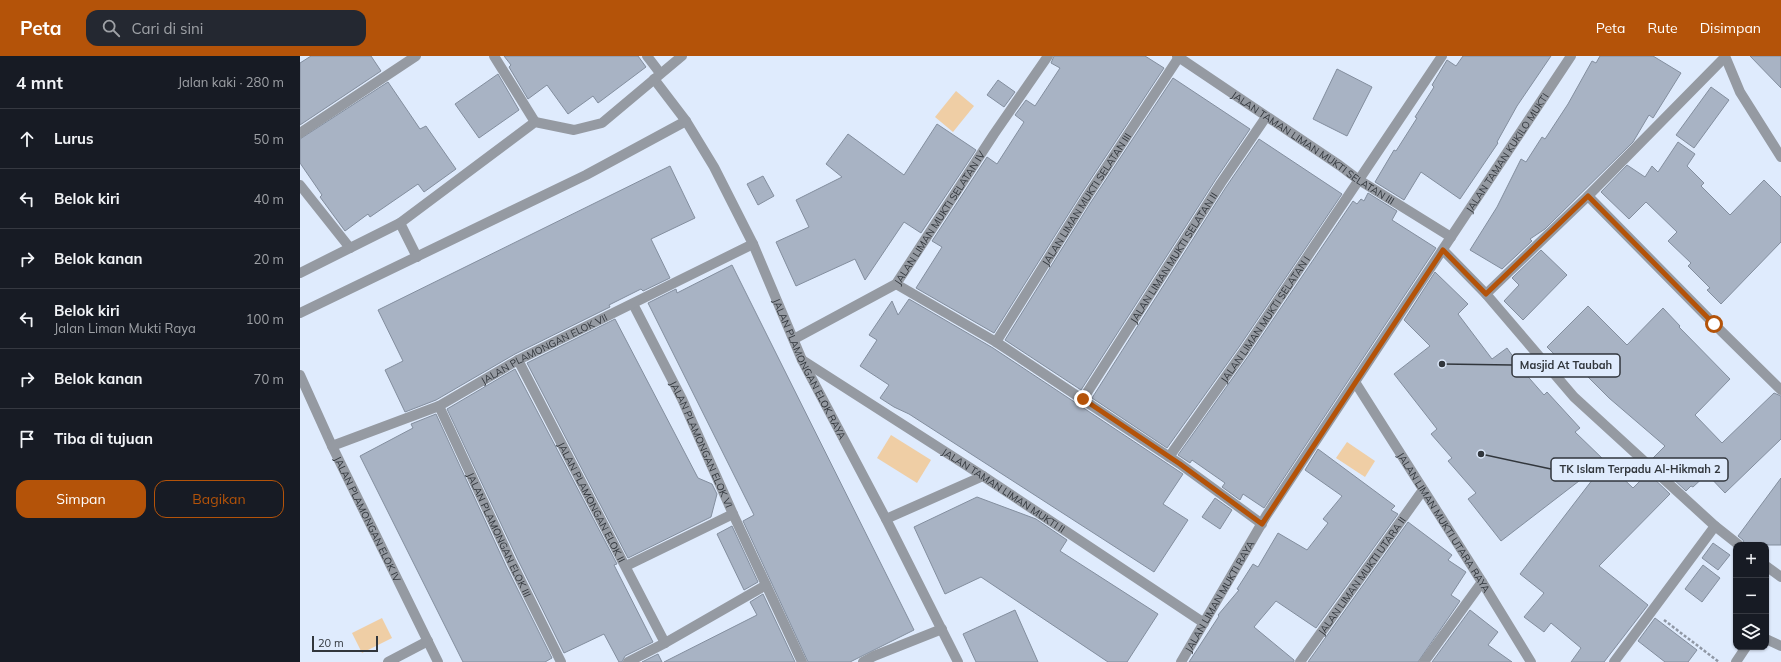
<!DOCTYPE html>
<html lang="id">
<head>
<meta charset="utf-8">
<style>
  :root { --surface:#171b24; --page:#242831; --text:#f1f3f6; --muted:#9ea1a6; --line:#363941; --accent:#b45309 }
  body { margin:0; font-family:Mulish,sans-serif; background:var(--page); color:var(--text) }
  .controls { position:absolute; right:12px; bottom:12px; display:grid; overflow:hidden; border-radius:8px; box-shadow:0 1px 3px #0004 }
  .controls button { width:36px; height:36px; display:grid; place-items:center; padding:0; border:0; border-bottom:1px solid var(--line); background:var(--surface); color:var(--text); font:20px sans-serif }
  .scale { position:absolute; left:12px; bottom:10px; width:66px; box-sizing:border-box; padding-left:4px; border:2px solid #31363c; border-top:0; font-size:11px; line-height:14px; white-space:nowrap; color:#31363c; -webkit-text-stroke:3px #dfebfd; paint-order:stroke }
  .stop { position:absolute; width:12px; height:12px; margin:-9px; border:3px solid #b45309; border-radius:50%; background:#fff }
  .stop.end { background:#b45309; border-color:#fff; box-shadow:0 1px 4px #0008 }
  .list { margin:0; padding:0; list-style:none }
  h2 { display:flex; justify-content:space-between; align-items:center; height:52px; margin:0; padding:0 16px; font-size:17px }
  h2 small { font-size:13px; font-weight:400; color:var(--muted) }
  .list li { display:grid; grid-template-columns:26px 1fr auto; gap:12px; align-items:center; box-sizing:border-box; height:60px; padding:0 16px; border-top:1px solid var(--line) }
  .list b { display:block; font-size:15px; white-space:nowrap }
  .list p { margin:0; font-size:13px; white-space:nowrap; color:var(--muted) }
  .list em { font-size:13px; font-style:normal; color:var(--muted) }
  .actions { display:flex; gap:8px; padding:12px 16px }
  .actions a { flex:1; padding:9px 0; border:1px solid var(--accent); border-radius:12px; text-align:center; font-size:14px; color:var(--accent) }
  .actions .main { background:var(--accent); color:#fff }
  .icon { flex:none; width:22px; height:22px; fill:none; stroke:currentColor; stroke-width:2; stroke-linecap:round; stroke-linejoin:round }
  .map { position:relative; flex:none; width:1481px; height:606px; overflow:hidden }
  header { display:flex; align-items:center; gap:24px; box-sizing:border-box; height:56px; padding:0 20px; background:var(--accent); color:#fff }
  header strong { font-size:19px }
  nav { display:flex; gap:22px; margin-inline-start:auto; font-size:14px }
  .search { width:280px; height:36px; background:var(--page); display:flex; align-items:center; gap:10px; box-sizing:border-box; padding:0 14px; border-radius:12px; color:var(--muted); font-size:15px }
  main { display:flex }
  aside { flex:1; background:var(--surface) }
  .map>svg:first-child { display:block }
  .park { fill:#efcea5 }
  .building { fill:#a8b3c4; stroke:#838e9e }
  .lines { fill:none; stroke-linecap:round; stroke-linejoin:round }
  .path { stroke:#8f97a4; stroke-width:2.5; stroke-dasharray:3 2; stroke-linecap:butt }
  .minor { stroke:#959aa2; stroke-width:10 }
  .route { stroke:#b45309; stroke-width:5 }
  .labels { text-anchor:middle; stroke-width:3.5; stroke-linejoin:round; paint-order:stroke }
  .street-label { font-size:10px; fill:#31363c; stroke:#dfebfd }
  .leader { fill:none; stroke:#31363c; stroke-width:1.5 }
  .callout-dot { fill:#31363c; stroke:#dfebfd; stroke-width:1.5 }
  .callout { fill:#dfebfd; stroke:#31363c; stroke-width:1.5 }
  .callout-label { font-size:11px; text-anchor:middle; font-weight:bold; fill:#31363c }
</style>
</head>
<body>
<header>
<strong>Peta</strong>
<div class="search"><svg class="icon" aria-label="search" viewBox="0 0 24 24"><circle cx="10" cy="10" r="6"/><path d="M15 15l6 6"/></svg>Cari di sini</div>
<nav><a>Peta</a><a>Rute</a><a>Disimpan</a></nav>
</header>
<main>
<aside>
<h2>4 mnt<small>Jalan kaki · 280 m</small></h2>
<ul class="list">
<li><svg class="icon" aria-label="ahead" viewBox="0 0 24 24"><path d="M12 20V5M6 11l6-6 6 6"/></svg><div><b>Lurus</b></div><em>50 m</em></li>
<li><svg class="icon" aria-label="left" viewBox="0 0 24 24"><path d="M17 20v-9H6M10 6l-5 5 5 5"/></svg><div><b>Belok kiri</b></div><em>40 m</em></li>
<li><svg class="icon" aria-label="right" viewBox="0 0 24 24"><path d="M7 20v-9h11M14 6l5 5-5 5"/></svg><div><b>Belok kanan</b></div><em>20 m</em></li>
<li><svg class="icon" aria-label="left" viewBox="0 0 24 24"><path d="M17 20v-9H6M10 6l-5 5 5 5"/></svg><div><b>Belok kiri</b><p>Jalan Liman Mukti Raya</p></div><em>100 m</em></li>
<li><svg class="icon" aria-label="right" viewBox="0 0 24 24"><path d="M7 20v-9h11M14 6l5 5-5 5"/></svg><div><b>Belok kanan</b></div><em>70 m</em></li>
<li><svg class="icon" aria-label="arrive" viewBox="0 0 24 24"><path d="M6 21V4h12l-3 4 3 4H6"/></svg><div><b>Tiba di tujuan</b></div></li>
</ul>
<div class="actions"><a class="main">Simpan</a><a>Bagikan</a></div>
</aside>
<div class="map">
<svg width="1481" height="606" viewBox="0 0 1481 606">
  <rect width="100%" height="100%" fill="#dfebfd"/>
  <g class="park">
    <polygon points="656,35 674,50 653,76 635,61"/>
    <polygon points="591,379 631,404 617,427 577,402"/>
    <polygon points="1047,386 1075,405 1065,421 1036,402"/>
    <polygon points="82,562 92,582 62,597 52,577"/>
  </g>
  <g class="building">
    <polygon points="11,0 71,0 81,15 0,69 0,7"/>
    <polygon points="204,0 338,0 346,11 298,47 293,40 268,58 247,29 228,43 209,11 211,9"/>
    <polygon points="754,0 845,0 864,12 781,138 694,277 616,232 642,191 632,185 687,101 697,108 724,66 715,59 726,44 735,50 760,12 751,7"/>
    <polygon points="1163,0 1251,0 1217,50 1197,86 1198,87 1160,143 1121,116 1104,144 1075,126 1094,94 1096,95 1117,62 1115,61 1134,31 1132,29 1147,4 1156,10"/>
    <polygon points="1300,0 1353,0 1381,17 1353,62 1349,59 1333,86 1245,173 1230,183 1232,185 1202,213 1170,194 1197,151 1221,103 1226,106 1242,81 1245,83 1268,48 1292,5 1296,7"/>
    <polygon points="1450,0 1481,0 1481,32"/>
    <polygon points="1037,13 1072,31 1047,80 1013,63"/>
    <polygon points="198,18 219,54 179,82 155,48"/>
    <polygon points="873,22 950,73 916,123 781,334 705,284 791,146"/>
    <polygon points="698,24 715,36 704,51 687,39"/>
    <polygon points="88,26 120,73 126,70 156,113 124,136 118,128 70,161 68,158 45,175 20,141 22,139 0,107 0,83"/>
    <polygon points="1411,31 1429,44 1394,92 1376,79"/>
    <polygon points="637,68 676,94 621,177 604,166 565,224 555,203 496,230 476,186 509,171 496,144 542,121 526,108 548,78 604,119"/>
    <polygon points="959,83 1042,138 939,291 867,392 792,342 926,131"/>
    <polygon points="1378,86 1395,98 1387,110 1404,127 1401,130 1430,159 1464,124 1481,141 1481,186 1421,248 1407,234 1410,232 1388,210 1391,207 1368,185 1377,176 1346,146 1329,163 1301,136 1327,109 1345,121 1352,110 1358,116"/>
    <polygon points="370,110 395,162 351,183 370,222 343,235 341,233 309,249 310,251 215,298 136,344 105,356 85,314 103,305 78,254"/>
    <polygon points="463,120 474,140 458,149 447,128"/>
    <polygon points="1068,137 1097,155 1092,164 1136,192 964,452 943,438 940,444 922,431 925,427 892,404 890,407 878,399 949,299 1053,145 1057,148 1061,143 1064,145"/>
    <polygon points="1241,194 1267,219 1223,264 1204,245 1219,229 1212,222"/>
    <polygon points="432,209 614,574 550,606 508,606 443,465 454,459 348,247 376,233 377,237"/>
    <polygon points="1135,216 1168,248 1158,258 1192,303 1207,292 1223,315 1244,339 1247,336 1280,372 1275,376 1305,405 1201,485 1168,443 1176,437 1148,405 1152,402 1131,378 1137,373 1094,318 1130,290 1104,264"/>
    <polygon points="609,243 693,292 883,418 863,448 888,464 854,516 609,358 594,351 580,342 589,329 560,310 577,284 569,279 592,245 598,259"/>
    <polygon points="1288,250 1327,289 1363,252 1380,270 1379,271 1430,323 1395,359 1422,387 1474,337 1481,340 1481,383 1425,437 1407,418 1393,431 1391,430 1386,435 1352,403 1365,390 1309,342 1273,306 1268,312 1247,291"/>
    <polygon points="315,263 398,422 412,428 417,438 411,461 328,502 227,307"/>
    <polygon points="215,313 317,508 314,509 353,586 325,600 322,606 319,606 304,578 264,597 218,504 147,353"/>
    <polygon points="136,358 206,510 252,602 245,606 163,606 60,400 113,372 111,368"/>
    <polygon points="1018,393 1095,450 1091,454 1098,458 1016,572 976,545 954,571 994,604 994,606 889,606 919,560 918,559 939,534 937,533 953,508 958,511 978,477 1007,494 1028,467 1023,463 1042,440 1005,414"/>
    <polygon points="1306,406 1333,432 1348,417 1370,438 1299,510 1348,549 1304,606 1271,606 1281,592 1251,567 1244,576 1224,561 1244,537 1220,518"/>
    <polygon points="1481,422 1481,489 1445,489 1443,484 1438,480"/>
    <polygon points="677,441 736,463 767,484 760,495 858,558 827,606 808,606 681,521 645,538 614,471"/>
    <polygon points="915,442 932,454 920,473 902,461"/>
    <polygon points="1108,466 1152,499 1148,504 1166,516 1151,539 1160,545 1118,606 1008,606"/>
    <polygon points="432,470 458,526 444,534 417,478"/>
    <polygon points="1413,487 1430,499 1418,514 1402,502"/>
    <polygon points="1403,509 1420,522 1402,546 1385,533"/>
    <polygon points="463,538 495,606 364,606 457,559 450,546"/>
    <polygon points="715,554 738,606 676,606 663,578"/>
    <polygon points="1170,554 1198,576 1188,589 1212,606 1132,606"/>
    <polygon points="1355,562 1397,594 1388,606 1365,606 1338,585"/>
    <polygon points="358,598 362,606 342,606"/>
  </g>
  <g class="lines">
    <polyline class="path" points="1364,564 1419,606"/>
    <g class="minor">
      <polyline points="194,0 235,66"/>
      <polyline points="347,0 360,17"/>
      <path id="s1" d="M877 0 1039 109 1059 124 1151 181"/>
      <polyline points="1425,0 1440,36 1481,101"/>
      <path id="s2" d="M354 23 386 65 414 111 453 188 502 304 586 463 658 606"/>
      <polyline points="0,77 116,0"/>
      <polyline points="0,129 50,192"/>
      <polyline points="1288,140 1414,268 1481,334"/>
      <polyline points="100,167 117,201"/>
      <polyline points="1143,194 1186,238 1274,341 1415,470 1439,489"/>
      <polyline points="0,217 100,167 235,66 274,74 302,67 382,0"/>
      <polyline points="596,228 696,286 880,408 962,468"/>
      <polyline points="1186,238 1288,140 1425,1"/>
      <path id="s3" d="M333 248 382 343 433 458 502 606"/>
      <polyline points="0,257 286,119 386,65"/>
      <path id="s4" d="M494 283 596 228 694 78 748 0"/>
      <path id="s5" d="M696 286 786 142 879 1"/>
      <path id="s6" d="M218 304 365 587"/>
      <path id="s7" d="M502 304 683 420 904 567"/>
      <path id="s8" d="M0 319 32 390 138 606"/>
      <path id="s9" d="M1055 326 1182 526 1231 606"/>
      <path id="s10" d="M783 343 921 127 966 61"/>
      <path id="s11" d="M139 350 212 507 261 606"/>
      <path id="s12" d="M32 390 139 350 218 304 453 188"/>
      <path id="s13" d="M869 401 944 295 1142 0"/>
      <polyline points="586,463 683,420"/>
      <polyline points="326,510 433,458"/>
      <polyline points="1466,510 1481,521"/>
      <polyline points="1466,583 1481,590"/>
      <polyline points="88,606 128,585"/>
      <polyline points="328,606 365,587 466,529"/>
      <polyline points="563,606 574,600 642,573"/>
      <path id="s14" d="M881 606 966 460 1271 0"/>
      <path id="s15" d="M1000 606 1123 434"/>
      <polyline points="1124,606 1182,526"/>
      <polyline points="1314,606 1415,470"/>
      <polyline points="1436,606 1446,591"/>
    </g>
  </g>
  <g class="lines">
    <polyline class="route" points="783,343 880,408 962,468 1143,194 1186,238 1288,140 1414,268"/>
  </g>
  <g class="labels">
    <g class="street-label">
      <text dy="4" stroke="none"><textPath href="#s1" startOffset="164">JALAN TAMAN LIMAN MUKTI SELATAN III</textPath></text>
      <text dy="4" stroke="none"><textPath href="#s14" startOffset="605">JALAN TAMAN KUKILO MUKTI</textPath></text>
      <text dy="4" stroke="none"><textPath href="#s5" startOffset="169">JALAN LIMAN MUKTI SELATAN III</textPath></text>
      <text dy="4" stroke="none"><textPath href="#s4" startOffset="195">JALAN LIMAN MUKTI SELATAN IV</textPath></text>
      <text dy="4" stroke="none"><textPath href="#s10" startOffset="168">JALAN LIMAN MUKTI SELATAN II</textPath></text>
      <text dy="4" stroke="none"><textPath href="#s13" startOffset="168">JALAN LIMAN MUKTI SELATAN I</textPath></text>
      <text dy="4" stroke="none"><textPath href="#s12" startOffset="234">JALAN PLAMONGAN ELOK VII</textPath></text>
      <text dy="4" stroke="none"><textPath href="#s2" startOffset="330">JALAN PLAMONGAN ELOK RAYA</textPath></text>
      <text dy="4" stroke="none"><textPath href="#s3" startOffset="156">JALAN PLAMONGAN ELOK VI</textPath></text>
      <text dy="4" stroke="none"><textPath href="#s7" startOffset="240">JALAN TAMAN LIMAN MUKTI II</textPath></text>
      <text dy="4" stroke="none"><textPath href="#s6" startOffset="160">JALAN PLAMONGAN ELOK II</textPath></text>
      <text dy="4" stroke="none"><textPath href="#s8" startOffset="159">JALAN PLAMONGAN ELOK IV</textPath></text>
      <text dy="4" stroke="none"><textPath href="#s9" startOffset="166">JALAN LIMAN MUKTI UTARA RAYA</textPath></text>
      <text dy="4" stroke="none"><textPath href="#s11" startOffset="142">JALAN PLAMONGAN ELOK III</textPath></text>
      <text dy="4" stroke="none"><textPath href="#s15" startOffset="106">JALAN LIMAN MUKTI UTARA II</textPath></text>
      <text dy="4" stroke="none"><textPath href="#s14" startOffset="76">JALAN LIMAN MUKTI RAYA</textPath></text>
    </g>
  </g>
  <path class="leader" d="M1142 308L1212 309M1181 398L1251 413"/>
  <g class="callout-dot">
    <circle cx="1142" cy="308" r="4"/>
    <circle cx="1181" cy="398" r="4"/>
  </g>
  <g class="callout">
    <rect x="1212" y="298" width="108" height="23" rx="4"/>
    <rect x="1251" y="402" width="177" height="23" rx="4"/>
  </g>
  <g class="callout-label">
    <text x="1266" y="313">Masjid At Taubah</text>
    <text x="1340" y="417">TK Islam Terpadu Al-Hikmah 2</text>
  </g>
</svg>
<div class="controls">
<button>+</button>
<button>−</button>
<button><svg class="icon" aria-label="layers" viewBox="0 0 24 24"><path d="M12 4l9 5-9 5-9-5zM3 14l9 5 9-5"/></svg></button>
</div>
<div class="scale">20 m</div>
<div class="stop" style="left:1414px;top:268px"></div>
<div class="stop end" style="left:783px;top:343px"></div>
</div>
</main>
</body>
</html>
